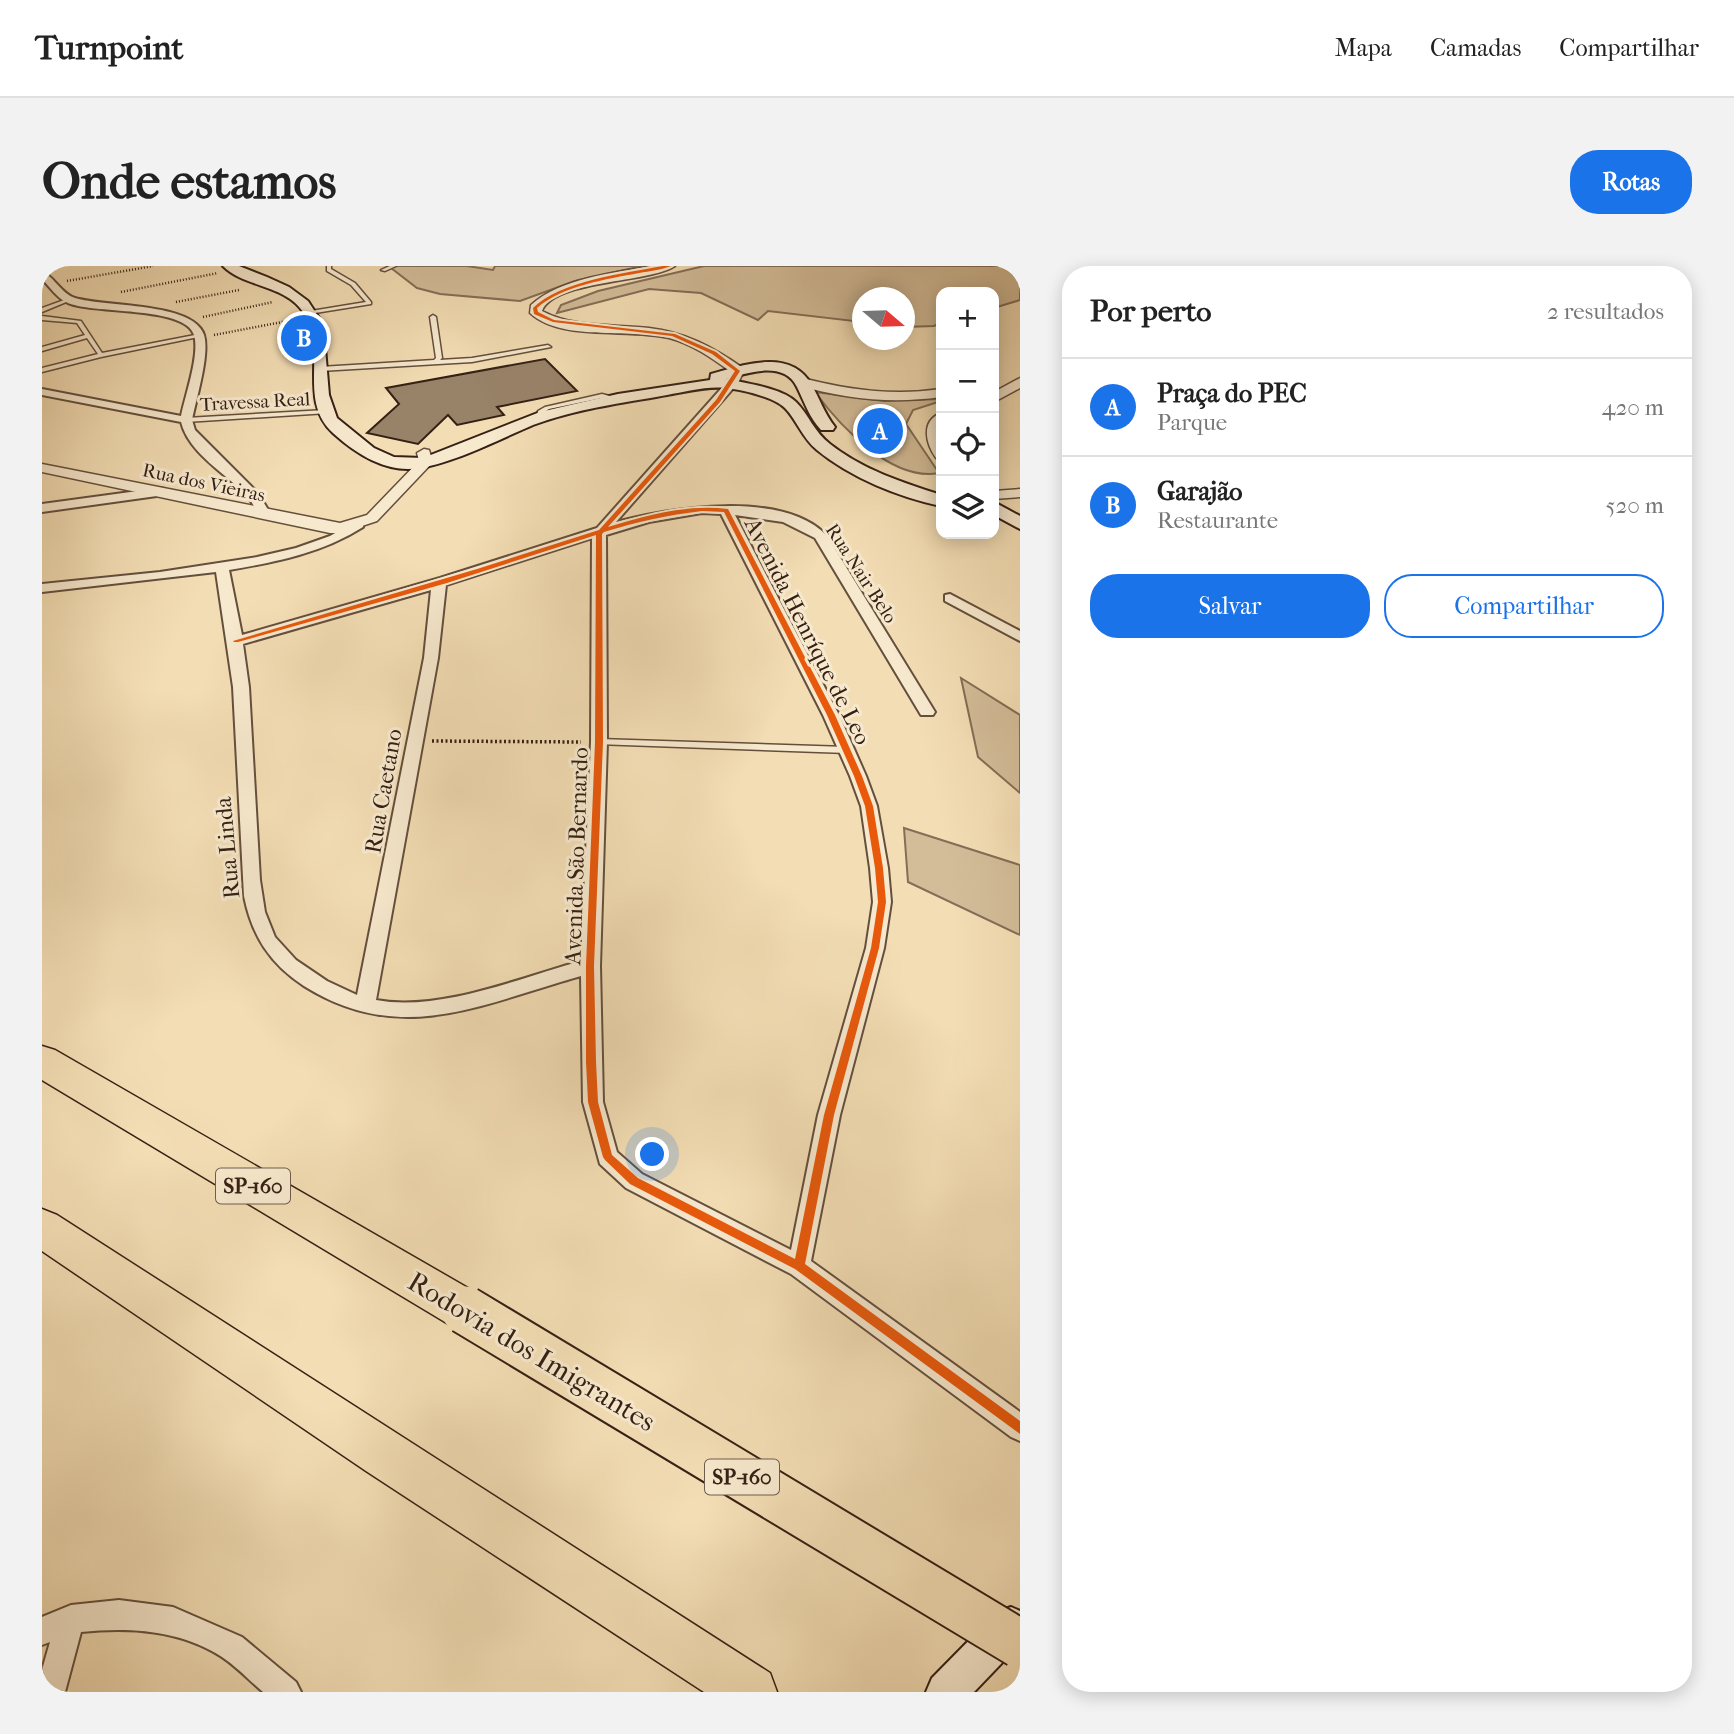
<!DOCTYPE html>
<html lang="pt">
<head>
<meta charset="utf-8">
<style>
  :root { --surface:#fff; --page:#f2f2f2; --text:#222; --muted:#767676; --line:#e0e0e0; --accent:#1a73e8 }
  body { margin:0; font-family:"IM FELL French Canon",serif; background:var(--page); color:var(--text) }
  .controls { position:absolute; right:21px; top:21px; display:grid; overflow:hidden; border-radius:14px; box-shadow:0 4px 18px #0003 }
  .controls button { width:63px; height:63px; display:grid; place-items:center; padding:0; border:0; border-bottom:2px solid var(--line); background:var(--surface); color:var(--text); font:35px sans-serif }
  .compass { position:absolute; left:810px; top:21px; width:63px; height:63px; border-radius:50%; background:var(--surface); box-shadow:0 4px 18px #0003; rotate:109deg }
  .you { position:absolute; left:611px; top:889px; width:24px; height:24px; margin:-18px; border:5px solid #fff; border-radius:50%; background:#1a73e8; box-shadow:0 0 0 10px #1a73e833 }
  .badge { display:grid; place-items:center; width:46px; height:46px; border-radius:50%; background:var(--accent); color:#fff; font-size:23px; font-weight:700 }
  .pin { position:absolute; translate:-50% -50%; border:4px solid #fff; box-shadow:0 2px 7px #0006 }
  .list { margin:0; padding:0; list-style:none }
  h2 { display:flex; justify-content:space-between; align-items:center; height:91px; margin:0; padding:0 28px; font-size:30px }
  h2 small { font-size:23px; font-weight:400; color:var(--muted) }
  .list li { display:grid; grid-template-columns:46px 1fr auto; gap:21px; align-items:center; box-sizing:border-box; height:98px; padding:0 28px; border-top:2px solid var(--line) }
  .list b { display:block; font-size:26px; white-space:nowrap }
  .list p { margin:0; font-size:23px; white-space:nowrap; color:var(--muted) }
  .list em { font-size:23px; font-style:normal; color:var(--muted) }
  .actions { display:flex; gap:14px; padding:21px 28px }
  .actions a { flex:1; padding:16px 0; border:2px solid var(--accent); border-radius:28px; text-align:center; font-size:24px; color:var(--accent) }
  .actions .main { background:var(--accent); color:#fff }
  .icon { flex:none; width:38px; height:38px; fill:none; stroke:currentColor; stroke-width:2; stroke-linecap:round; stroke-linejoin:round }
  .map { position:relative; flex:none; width:978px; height:1426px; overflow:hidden; border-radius:28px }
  header { display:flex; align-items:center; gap:42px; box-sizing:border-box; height:98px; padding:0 35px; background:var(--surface); border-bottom:2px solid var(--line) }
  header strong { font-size:33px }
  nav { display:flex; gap:38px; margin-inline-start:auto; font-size:24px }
  .intro { display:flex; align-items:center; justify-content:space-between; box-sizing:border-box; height:168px; padding:0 42px }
  h1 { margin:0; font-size:49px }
  .button { padding:18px 32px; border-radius:28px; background:var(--accent); color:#fff; font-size:24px; font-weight:700 }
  main { display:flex; gap:42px; padding:0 42px }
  aside { flex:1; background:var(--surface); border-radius:28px; box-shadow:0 4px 18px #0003 }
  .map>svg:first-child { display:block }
  .green { fill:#d3bd99; stroke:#846e57; stroke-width:2 }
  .building { fill:#988268; stroke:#352015; stroke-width:2 }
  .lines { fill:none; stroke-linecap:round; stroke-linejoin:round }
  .service-casing { stroke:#644f3d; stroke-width:3 }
  .minor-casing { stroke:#644f3d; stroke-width:4 }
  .tertiary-casing { stroke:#644f3d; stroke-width:3 }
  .secondary-casing { stroke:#352015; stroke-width:4 }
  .motorway-casing { stroke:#352015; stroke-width:3 }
  .path-far1 { stroke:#352015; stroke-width:2.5; stroke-dasharray:1 2; stroke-linecap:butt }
  .path { stroke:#352015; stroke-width:3.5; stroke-dasharray:2 2.5; stroke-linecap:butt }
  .service { fill:#f7e9ce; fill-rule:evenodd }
  .minor { fill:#f7e9ce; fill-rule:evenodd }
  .tertiary { fill:#f7e9ce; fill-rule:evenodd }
  .secondary { fill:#f7e9ce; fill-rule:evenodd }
  .motorway { fill:#f3ddb4; fill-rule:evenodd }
  .motorway-bridge-casing { stroke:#352015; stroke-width:51; stroke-linecap:butt }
  .motorway-bridge { stroke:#f3ddb4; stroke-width:47 }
  .cycleway-casing { stroke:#f7e9ce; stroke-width:4 }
  .cycleway { fill:#e8590c; fill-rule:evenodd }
  .labels { text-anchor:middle; stroke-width:6; stroke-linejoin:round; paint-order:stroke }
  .far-street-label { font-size:19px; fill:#352015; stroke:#f7e9ce }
  .shield { fill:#f7e9ce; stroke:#6f5c4c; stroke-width:2 }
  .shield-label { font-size:21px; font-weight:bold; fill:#352015 }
  .street-label { font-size:23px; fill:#352015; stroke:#f7e9ce }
  .near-street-label { font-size:28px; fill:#352015; stroke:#f7e9ce }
</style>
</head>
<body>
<header>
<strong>Turnpoint</strong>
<nav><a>Mapa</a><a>Camadas</a><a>Compartilhar</a></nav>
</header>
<div class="intro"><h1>Onde estamos</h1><a class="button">Rotas</a></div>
<main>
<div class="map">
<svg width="978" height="1426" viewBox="0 0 978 1426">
  <rect width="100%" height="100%" fill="#f3ddb4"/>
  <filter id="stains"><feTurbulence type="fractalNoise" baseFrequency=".00286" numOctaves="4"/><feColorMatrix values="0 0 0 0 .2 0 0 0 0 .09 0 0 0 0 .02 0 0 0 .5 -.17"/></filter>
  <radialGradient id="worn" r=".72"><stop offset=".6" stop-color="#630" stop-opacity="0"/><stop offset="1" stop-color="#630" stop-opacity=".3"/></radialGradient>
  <g class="green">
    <polygon points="350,0 425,0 451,4 453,0 600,0 533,15 478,35 398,28 375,22 349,2"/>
    <polygon points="662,0 978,0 978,34 952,42 952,26 899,26 899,57 892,60 863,61 862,32 820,32 820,56 726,45 716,54 659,27 607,23 515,47 519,39 556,25"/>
    <path d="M773 126 843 135 899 133V135L871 144 864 158 897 207C850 216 798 160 773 126Z"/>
    <polygon points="919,412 978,449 978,527 936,491"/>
    <polygon points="862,562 978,599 978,669 866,616"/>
  </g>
  <polygon class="building" points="503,93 535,125 455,141 462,149 415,159 406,149 376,178 325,167 357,138 344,122"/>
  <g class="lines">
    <g class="service-casing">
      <g id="service">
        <polygon points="285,0 289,0 289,3 313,17 329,36 329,38 267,48 267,46 269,45 324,36 309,19 285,5"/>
        <polygon points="348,0 354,0 343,5 339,4"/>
        <polygon points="25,33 29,34 0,46 0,42"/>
        <polygon points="391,49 394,51 400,92 398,94 430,92 506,79 509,81 430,96 278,105 275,103 278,101 392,94 394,92 388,51"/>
        <polygon points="0,50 39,55 60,87 158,68 161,70 59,91 0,106 0,102 56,88 45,72 0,85 0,81 43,69 35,57 0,54"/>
        <polygon points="560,128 579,133 576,135 560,132 507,143 501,147 500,152 495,151 496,145 503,141"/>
        <polygon points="284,144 287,146 286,147 144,156 141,154 144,152"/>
        <polygon points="557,473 805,481 809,484 805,487 554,478 554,474"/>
      </g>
    </g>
    <g class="minor-casing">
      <g id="minor">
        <path d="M0 5C12 11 20 28 33 32 62 41 152 36 162 69 168 88 154 133 150 154L153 164 216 227 228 247 227 250H217C214 244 210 236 206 231 185 208 147 188 139 156L0 129V123L139 150C143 130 158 88 152 69 143 39 48 49 24 36 15 32 7 20 0 13Z"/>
        <path d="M685 116 695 118 574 256C628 242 742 223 785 270L893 446 891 449H879L773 272 741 256 693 249 797 449 824 510 835 540 846 602 849 636 842 682 798 849 769 995 978 1146V1175L969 1171 749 1008 584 922 558 898 541 836 539 710C439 738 359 781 262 720 228 698 210 670 202 630L191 421 174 306 0 326V318L118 306 215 291 254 282 288 270 316 254 321 255V261C280 287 234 296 187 304L200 369 398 312 555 262ZM660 247 679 248 781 449 808 510 819 540 828 602 831 636 824 682 776 849 749 984 600 908 575 886 561 836 558 700 565 476 564 269 607 256ZM550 272 549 476 539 695C478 712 396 746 334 734L396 392 404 319ZM389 324 382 392 315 729 285 715 254 694 233 671 223 646 218 614 207 421 201 378Z"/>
        <polygon points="118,222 122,223 122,229 0,246 0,238"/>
        <polygon points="908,328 978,365 978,375 903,335 903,329"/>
        <path d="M77 1334 131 1341 200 1371 254 1416 259 1426H221C208 1415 195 1401 180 1391 138 1364 88 1361 39 1366L23 1426H0V1404L8 1376 0 1379V1351L29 1339Z"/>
      </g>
    </g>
    <g class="tertiary-casing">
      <g id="tertiary">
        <path d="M610 0H633C608 17 512 14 500 45 533 62 570 58 607 62 643 66 671 81 701 102L702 105 694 121H684L682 118 689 106C670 92 650 78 627 72 587 62 519 76 488 47L489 39C519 12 571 7 610 0Z"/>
        <path d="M760 112C807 124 851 130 899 123V131C850 138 803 133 755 119L753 116Z"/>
        <polygon points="978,112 978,122 952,136 952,126"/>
        <path d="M899 147V193L894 192C884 178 878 155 899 147Z"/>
        <polygon points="382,183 387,184 391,196 335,255 299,267 288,267 0,206 0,198 298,257 325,249 377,195 375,187"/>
        <polygon points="978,223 978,231 952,233 952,225"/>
      </g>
    </g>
    <g class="secondary-casing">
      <g id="secondary">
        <path d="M181 0H197L225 11 247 21 266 35 281 58 287 129 295 152 332 182 352 191 381 192 498 146 576 128 668 114 669 108C701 99 748 82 769 118 778 133 782 147 793 161L791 164H779C767 151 763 137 755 121 742 94 705 107 684 113 703 117 740 122 754 136 767 149 772 166 788 178 821 204 860 216 899 229V240C857 231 809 212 775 184 760 172 755 154 743 142 732 131 698 123 683 122 664 120 643 126 625 129 581 137 533 143 491 159 458 173 400 203 366 203 338 203 312 186 291 167 255 134 286 84 262 47 243 18 203 22 181 0Z"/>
        <polygon points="952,236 978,250 978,263 952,249"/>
        <polygon points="969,1341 978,1345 978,1378 932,1426 884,1426 890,1412 955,1346"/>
      </g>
    </g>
    <g class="motorway-casing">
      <g id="motorway">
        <polygon points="0,780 13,784 438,1029 445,1044 438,1059 423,1065 408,1059 0,814"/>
        <polygon points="0,943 15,949 728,1407 735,1426 662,1426 324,1205 0,985"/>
      </g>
    </g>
    <g class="path-far1">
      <polyline points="25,15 111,0"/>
      <polyline points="79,26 176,7"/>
      <polyline points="134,36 197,24"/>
      <polyline points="161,51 231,36"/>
      <polyline points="172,69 256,53"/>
    </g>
    <polyline class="path" points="390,475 539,476"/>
    <use href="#service" class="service"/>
    <use href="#minor" class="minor"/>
    <use href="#tertiary" class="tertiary"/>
    <use href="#secondary" class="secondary"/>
    <use href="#motorway" class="motorway"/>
    <g class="motorway-bridge-casing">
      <polyline id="motorway-bridge" points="423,1044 978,1378"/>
    </g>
    <use href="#motorway-bridge" class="motorway-bridge"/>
    <g class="cycleway-casing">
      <path id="cycleway" d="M621 0H629C619 4 608 5 597 7 565 13 520 20 495 42L496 46 512 54 633 68 674 86 698 105 678 136 566 261C605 249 646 238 686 243L793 449 820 510 831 540 841 602 844 636 837 682 792 849 763 998 978 1155V1168L753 1003 588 918 563 894 561 891 546 836 544 796V700L553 476 554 269 405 317 196 376H192L191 375 435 303 557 264 674 134 693 105 670 88 630 70 511 56 492 48 491 42C518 15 583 7 621 0ZM660 245 682 246 785 449 812 510 823 540 833 602 836 636 829 682 782 849 753 993 596 912 570 889 556 836 554 796 552 700 561 476 560 268 562 266C594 256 626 249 660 245Z"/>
    </g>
    <use href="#cycleway" class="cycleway"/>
  </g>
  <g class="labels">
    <g class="far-street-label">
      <text transform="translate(213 135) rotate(-3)" y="7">Travessa Real</text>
      <text transform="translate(162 216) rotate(12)" y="7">Rua dos Vieiras</text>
      <text transform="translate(820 307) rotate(57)" y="7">Rua Nair Belo</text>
    </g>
    <g class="shield">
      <rect x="174" y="902.5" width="74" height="35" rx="5"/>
      <rect x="663" y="1193.5" width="74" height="35" rx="5"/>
    </g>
    <g class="shield-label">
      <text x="211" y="927">SP-160</text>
      <text x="700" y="1218">SP-160</text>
    </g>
    <g class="street-label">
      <text transform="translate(766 365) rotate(63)" y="8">Avenida Henríque de Leo</text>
      <text transform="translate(341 525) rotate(-80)" y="8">Rua Caetano</text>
      <text transform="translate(185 582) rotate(-95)" y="8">Rua Linda</text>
      <text transform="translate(534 590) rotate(-88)" y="8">Avenida São Bernardo</text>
    </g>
    <g class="near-street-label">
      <text transform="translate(490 1085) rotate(31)" y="10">Rodovia dos Imigrantes</text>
    </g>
  </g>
  <rect width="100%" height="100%" filter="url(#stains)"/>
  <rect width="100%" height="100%" fill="url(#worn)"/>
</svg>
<div class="controls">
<button>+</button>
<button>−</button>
<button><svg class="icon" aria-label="locate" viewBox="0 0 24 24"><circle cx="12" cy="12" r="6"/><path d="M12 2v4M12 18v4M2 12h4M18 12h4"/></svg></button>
<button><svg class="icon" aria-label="layers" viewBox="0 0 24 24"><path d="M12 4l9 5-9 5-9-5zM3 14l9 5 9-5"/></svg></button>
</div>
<svg class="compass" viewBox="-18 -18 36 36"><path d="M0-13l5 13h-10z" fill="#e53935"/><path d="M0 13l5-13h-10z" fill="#767676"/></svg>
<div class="you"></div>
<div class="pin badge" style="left:838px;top:165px">A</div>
<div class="pin badge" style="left:262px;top:72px">B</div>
</div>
<aside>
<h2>Por perto<small>2 resultados</small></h2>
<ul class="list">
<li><span class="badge">A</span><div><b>Praça do PEC</b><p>Parque</p></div><em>420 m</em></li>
<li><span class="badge">B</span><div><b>Garajão</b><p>Restaurante</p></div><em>520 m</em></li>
</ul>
<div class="actions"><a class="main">Salvar</a><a>Compartilhar</a></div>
</aside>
</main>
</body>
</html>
